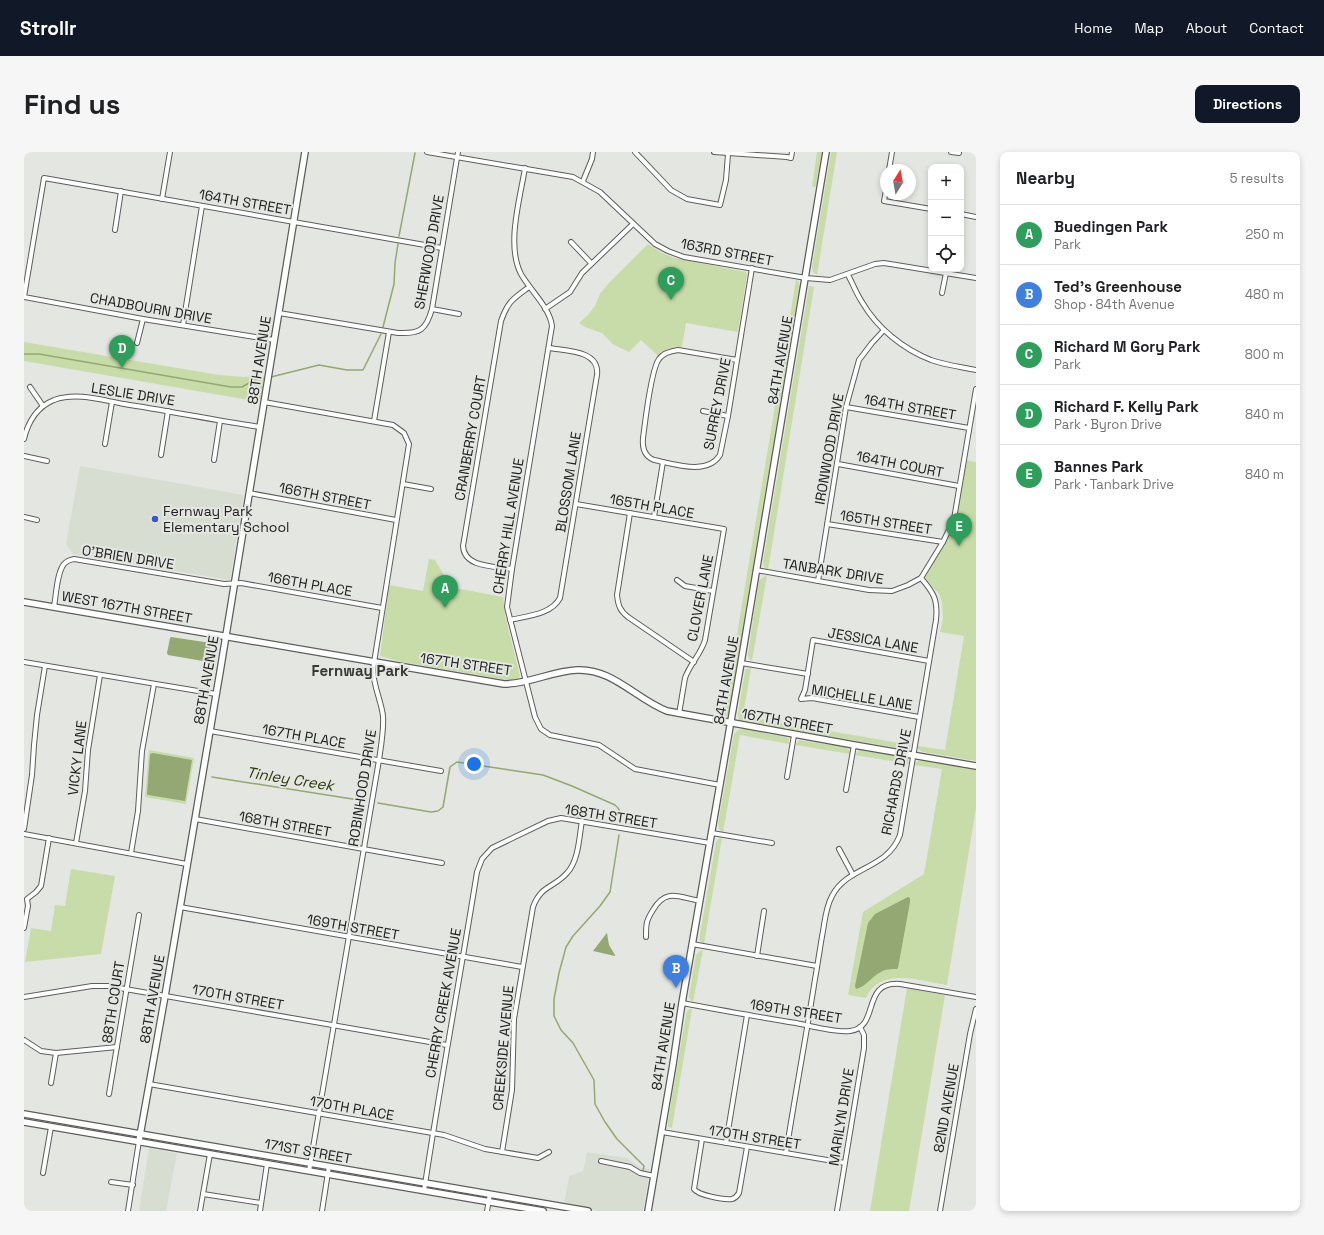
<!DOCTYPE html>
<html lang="en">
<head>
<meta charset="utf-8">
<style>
  :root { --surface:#fff; --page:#f6f6f6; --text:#202124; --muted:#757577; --line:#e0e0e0; --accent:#111827 }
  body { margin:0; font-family:"Space Grotesk",sans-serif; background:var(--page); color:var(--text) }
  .controls { position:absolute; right:12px; top:12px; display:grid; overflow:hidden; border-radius:8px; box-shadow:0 2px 6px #0003 }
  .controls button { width:36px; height:36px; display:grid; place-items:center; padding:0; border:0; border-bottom:1px solid var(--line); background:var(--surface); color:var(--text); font:20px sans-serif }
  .compass { position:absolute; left:856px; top:12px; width:36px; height:36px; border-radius:50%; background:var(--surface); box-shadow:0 2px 6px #0003; rotate:11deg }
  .you { position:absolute; left:450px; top:612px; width:14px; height:14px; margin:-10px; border:3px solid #fff; border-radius:50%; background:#1a73e8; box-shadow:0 0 0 6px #1a73e833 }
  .badge { display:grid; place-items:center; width:26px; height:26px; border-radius:50%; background:var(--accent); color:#fff; font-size:13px; font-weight:700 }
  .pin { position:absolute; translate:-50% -33px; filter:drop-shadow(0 1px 2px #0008) }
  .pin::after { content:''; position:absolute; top:21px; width:14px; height:12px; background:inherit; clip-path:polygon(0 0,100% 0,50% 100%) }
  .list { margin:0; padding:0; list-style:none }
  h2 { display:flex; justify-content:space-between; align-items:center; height:52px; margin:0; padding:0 16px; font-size:17px }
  h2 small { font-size:13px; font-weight:400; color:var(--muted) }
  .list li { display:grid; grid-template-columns:26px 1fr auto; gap:12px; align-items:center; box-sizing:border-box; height:60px; padding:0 16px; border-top:1px solid var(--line) }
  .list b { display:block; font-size:15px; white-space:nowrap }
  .list p { margin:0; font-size:13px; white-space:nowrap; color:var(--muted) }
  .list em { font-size:13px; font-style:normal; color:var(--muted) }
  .icon { flex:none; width:22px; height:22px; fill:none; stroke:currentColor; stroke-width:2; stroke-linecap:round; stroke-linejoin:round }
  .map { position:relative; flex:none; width:952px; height:1059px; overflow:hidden; border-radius:8px }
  header { display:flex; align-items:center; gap:24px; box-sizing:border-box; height:56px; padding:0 20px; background:var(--accent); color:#fff }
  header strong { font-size:19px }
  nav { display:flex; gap:22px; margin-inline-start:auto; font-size:14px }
  .intro { display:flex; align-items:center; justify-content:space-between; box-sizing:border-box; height:96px; padding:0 24px }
  h1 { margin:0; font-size:28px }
  .button { padding:10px 18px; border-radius:8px; background:var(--accent); color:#fff; font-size:14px; font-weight:700 }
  main { display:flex; gap:24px; padding:0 24px }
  aside { flex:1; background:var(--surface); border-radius:8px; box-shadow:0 2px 6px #0003 }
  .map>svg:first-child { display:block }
  .built { fill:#d8ddd2 }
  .green { fill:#c8dca9 }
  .water { fill:#93a872 }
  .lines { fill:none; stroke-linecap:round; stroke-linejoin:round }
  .stream { stroke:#93a872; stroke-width:1.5 }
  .minor-casing { stroke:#5d5e5b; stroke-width:6 }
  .tertiary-casing { stroke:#5d5e5b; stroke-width:8 }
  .minor { stroke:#fff; stroke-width:4 }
  .tertiary { stroke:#fff; stroke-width:5.5 }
  .poi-dot { fill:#3858c9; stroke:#e4e6e2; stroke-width:1.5 }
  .labels { text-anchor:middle; stroke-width:4; stroke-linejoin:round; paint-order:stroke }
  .street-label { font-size:14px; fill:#202120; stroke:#e4e6e2 }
  .poi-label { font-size:14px; fill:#202120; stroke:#e4e6e2; text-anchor:start }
  .neighbourhood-label { font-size:15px; font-weight:bold; fill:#383936; stroke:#e4e6e2 }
  .water-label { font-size:15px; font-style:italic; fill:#2d3b12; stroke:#e4e6e2 }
</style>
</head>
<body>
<header>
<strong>Strollr</strong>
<nav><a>Home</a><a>Map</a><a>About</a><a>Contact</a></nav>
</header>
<div class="intro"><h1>Find us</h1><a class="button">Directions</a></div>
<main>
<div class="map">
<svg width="952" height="1059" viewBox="0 0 952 1059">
  <rect width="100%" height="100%" fill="#e4e6e2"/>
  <g class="built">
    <polygon points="56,314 220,343 206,428 49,402 42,392"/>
    <polygon points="125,996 153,1001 142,1059 115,1059"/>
    <polygon points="563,1000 603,1006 617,1016 626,1017 619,1059 574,1059 540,1053 545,1024 559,1019"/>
  </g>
  <g class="green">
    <polygon points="793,0 798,0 792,35 788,35"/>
    <polygon points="807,0 813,0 793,123 789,120 788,115"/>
    <polygon points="624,92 638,101 651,106 722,120 723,123 714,180 662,171 658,195 645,196 633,203 617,188 605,200 590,193 578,181 561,175 555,171 564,163 571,154 576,142 584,132"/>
    <polygon points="772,128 775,130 776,135 705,561 704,563 699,566"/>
    <polygon points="785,134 790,135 744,418 740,415 739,410"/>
    <polygon points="0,190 195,223 220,225 240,224 236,250 0,209"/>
    <polygon points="942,308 952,310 952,609 899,600 894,597 894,594 921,598 940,484 916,480 919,467 918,450 915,441 910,437 901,425 909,412 930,372"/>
    <polygon points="405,407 411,408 421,425 431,436 479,445 482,467 496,524 493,528 483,528 373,509 356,504 365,433 399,439"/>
    <polygon points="743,423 728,509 725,507 724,502 735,428"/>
    <polygon points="727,516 719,564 887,593 885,597 880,597 717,569 715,568 714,562 721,519 722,517"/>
    <polygon points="720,577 762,585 765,587 765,592 716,583 699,681 695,677 694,672 710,582 714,578"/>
    <polygon points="775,588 822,595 826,599 826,602 771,593"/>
    <polygon points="125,598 170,606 162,652 121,645"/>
    <polygon points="835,598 881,605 884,607 885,612 831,603"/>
    <path d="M898 608 952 618V656L923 833C896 829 856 814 842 846L824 843 839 760 900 722 918 617 890 613 892 610Z"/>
    <polygon points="695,686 698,686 680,792 676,789 676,782 692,690"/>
    <polygon points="47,717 91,724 77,802 1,810 7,776 27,779 31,753 41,754"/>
    <polygon points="679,798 669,850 666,847 665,844 672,803 676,799"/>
    <polygon points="883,836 921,843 885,1059 846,1059"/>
    <polygon points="666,857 668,857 648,976 644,975 644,969 662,863 663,859"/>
  </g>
  <g class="water">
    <polygon points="147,485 187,491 185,507 179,509 144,503 143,501 146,486"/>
    <polygon points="129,601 168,608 161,649 124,643 123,642 126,602"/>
    <path d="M884 745 886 746V750L874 816 873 817C867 817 862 817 857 820 848 824 842 835 832 837L831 834 844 771 851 762Z"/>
    <polygon points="583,781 585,793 591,803 591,804 569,799 582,782"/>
  </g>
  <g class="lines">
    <g class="stream">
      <polyline points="375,84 391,1"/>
      <polyline points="359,175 370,132 371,111 374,92"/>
      <polyline points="0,202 15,202 207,235 218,235 232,227 243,226"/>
      <polyline points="247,225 295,213 323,218 339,218 357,182"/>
      <polyline points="188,625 341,649"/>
      <path d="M354 651 407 660 414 659 419 655 426 615 433 610 519 623 548 634 591 653C596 657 597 661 597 668"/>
      <polyline points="595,683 586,740 576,754 549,784 542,795 535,821 530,847 530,864 537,878 549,891 570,928 571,952 581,970 593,987 620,1014 619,1019"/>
    </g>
    <g class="minor-casing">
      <g id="minor">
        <polyline points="403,0 549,25 576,40 631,92 644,99 660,105 782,126 806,128 851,112 860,111 952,126"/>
        <polyline points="611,0 647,38 663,47 696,53 702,28 704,2"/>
        <polyline points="690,0 763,5 767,6 768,0"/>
        <polyline points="927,0 935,1"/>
        <path d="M501 16C496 47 482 93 497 122 506 138 526 156 528 174L488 417 483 455 511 565 517 577 526 583 575 593 611 617 696 633"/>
        <polyline points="865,18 868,0"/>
        <polyline points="559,29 568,7 569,0"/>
        <polyline points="862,38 860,49 907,57"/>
        <polyline points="138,47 146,0"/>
        <polyline points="937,62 952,65"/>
        <polyline points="91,78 97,39"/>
        <polyline points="547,90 567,111"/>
        <path d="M824 123C829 132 832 141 838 150 853 176 879 197 907 208 921 213 938 215 952 218"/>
        <polyline points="918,141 922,121"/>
        <polyline points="408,157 435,162"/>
        <polyline points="521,157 546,140 558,121 609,72"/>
        <path d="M255 161 374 181C396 182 402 178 408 157L434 0"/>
        <polyline points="159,173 178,54"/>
        <polyline points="250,188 119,167 0,145 20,26 418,96"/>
        <polyline points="113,191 119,167"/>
        <path d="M713 208 654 198C647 199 639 201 635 207 627 217 621 271 619 286 618 296 620 304 630 308 650 312 683 324 696 303L704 264 728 116"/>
        <polyline points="6,235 19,254"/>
        <path d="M240 250 369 273 380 281 385 292 349 517C349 533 357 548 359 564 360 578 357 594 355 608L285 1019"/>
        <polyline points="822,255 945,276"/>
        <polyline points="679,259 704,264"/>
        <polyline points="350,269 365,180"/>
        <path d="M0 287C4 270 13 255 30 248 53 240 77 248 100 252 145 259 190 268 236 275"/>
        <polyline points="81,292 88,250"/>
        <polyline points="137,303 144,259"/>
        <polyline points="0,304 23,309"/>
        <polyline points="190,308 196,269"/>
        <polyline points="814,312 935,334"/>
        <polyline points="379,332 407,337"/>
        <polyline points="225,341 372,368"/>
        <path d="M552 352 700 377 681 488C677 502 666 512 661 526L655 562"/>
        <path d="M606 361 593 443C594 453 596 459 604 465L670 510"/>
        <polyline points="0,365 13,368"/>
        <polyline points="630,365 639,310"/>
        <polyline points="803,372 919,390"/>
        <path d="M488 417C471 414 440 416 439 394L477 169C484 149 489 147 505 135"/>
        <polyline points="732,418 845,438 868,439 884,433 897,426 919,390 930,367 952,237"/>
        <polyline points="653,428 661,434 689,439"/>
        <polyline points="794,429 822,255 835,208 848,191 860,178"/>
        <path d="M30 455C32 444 33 418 41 411 44 408 46 408 50 407L200 432 217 431 358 456"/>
        <path d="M486 468C502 464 527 463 536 446L573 223C576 198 542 199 525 196"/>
        <polyline points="0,510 192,542"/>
        <polyline points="717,511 784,522"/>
        <polyline points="895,565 788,546 777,547 781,538 789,488 905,509"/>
        <polyline points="186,579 417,619"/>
        <polyline points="763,625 770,583"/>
        <polyline points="822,638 830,593"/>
        <polyline points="171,667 418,711"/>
        <polyline points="0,677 8,623 10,593 13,563 21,514"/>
        <polyline points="688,681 748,691"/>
        <polyline points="0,682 163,712"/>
        <polyline points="52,691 61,639 64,598 76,523"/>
        <polyline points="815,697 829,723"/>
        <polyline points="107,701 114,659 118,599 130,532"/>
        <polyline points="156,755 498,815"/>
        <polyline points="0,776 4,754 3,747 12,740 17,734 25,686"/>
        <path d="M622 785C622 772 622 769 629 758 642 736 654 745 676 749"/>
        <polyline points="668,792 793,814"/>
        <polyline points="733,804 740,759"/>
        <polyline points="0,845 68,834 84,834 423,893"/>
        <path d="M658 851C696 858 734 865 772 871 787 874 811 881 826 879 857 875 836 829 876 832L952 845"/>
        <polyline points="0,888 17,899 32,901 93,895"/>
        <polyline points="27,931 32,901"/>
        <polyline points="125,932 420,983 461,997 514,1006 525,1000"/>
        <polyline points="85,942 115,763"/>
        <polyline points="638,980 821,1011"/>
        <path d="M678 987 670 1037C674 1043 699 1048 708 1047 712 1046 713 1044 715 1041L723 995"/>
        <polyline points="702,991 723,863"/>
        <path d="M478 1000 488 938 490 867 509 755C517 733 530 736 543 721 555 708 555 685 558 669"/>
        <path d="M762 1001C771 943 782 885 791 827 794 811 796 795 799 779 801 767 802 755 808 744 823 714 863 718 876 683L912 468C914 448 910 441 897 426"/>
        <polyline points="577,1009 606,1015 616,1021 630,1024"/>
        <polyline points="19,1021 27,975"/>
        <polyline points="87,1030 109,1033"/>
        <path d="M400 1039C416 932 436 826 453 720L458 707 468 696 524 669 537 666 686 691"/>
        <polyline points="179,1042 237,1051"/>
        <polyline points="104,1059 115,989"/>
        <polyline points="176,1059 186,1002"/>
        <polyline points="236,1059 243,1012"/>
        <polyline points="298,1059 305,1014"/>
        <polyline points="463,1059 466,1042"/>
        <polyline points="813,1059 840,896 840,883 836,875"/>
        <polyline points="916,1059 946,882 952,857"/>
      </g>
    </g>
    <g class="tertiary-casing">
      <g id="tertiary">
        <path d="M0 450 480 532C505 532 528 519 553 518 588 516 612 547 643 559L830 593 952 614"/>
        <polyline points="0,962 564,1059"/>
        <polyline points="0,970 519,1059"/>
        <polyline points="115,989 141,844 197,514 281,0"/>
        <polyline points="624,1059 649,912 658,851 717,511 802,0"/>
      </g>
    </g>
    <use href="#minor" class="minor"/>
    <use href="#tertiary" class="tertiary"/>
  </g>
  <circle class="poi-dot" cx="131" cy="367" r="4"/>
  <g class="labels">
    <g class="street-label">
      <text transform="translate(221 50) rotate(10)" y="5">164TH STREET</text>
      <text transform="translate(405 100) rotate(-80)" y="5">SHERWOOD DRIVE</text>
      <text transform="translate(703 100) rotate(11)" y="5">163RD STREET</text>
      <text transform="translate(127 156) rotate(10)" y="5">CHADBOURN DRIVE</text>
      <text transform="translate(235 208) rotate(-81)" y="5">88TH AVENUE</text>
      <text transform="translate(756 208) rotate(-80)" y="5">84TH AVENUE</text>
      <text transform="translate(109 242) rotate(9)" y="5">LESLIE DRIVE</text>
      <text transform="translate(693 252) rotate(-79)" y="5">SURREY DRIVE</text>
      <text transform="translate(886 255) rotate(10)" y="5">164TH STREET</text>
      <text transform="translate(446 286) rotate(-80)" y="5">CRANBERRY COURT</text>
      <text transform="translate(805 297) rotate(-80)" y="5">IRONWOOD DRIVE</text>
      <text transform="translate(876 312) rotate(11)" y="5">164TH COURT</text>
      <text transform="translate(544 330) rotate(-81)" y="5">BLOSSOM LANE</text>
      <text transform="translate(301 344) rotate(11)" y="5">166TH STREET</text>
      <text transform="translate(628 354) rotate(10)" y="5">165TH PLACE</text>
      <text transform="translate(862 370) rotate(9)" y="5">165TH STREET</text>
      <text transform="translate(484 374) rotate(-81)" y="5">CHERRY HILL AVENUE</text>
      <text transform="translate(104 405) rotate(9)" y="5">O'BRIEN DRIVE</text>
      <text transform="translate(809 419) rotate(9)" y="5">TANBARK DRIVE</text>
      <text transform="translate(286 432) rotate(10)" y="5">166TH PLACE</text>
      <text transform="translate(676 446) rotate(-79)" y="5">CLOVER LANE</text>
      <text transform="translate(103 455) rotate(10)" y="5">WEST 167TH STREET</text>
      <text transform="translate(849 488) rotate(10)" y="5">JESSICA LANE</text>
      <text transform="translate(442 512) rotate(8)" y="5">167TH STREET</text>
      <text transform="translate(182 528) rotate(-80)" y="5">88TH AVENUE</text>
      <text transform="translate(702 528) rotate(-80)" y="5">84TH AVENUE</text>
      <text transform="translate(838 545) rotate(9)" y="5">MICHELLE LANE</text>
      <text transform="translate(763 569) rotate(10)" y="5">167TH STREET</text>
      <text transform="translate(280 584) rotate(10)" y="5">167TH PLACE</text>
      <text transform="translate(53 606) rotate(-83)" y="5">VICKY LANE</text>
      <text transform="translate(872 630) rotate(-79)" y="5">RICHARDS DRIVE</text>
      <text transform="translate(338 636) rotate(-81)" y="5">ROBINHOOD DRIVE</text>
      <text transform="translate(587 664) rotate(9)" y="5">168TH STREET</text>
      <text transform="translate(261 672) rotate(10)" y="5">168TH STREET</text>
      <text transform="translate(329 775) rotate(10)" y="5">169TH STREET</text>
      <text transform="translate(214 845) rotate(10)" y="5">170TH STREET</text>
      <text transform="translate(128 847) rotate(-80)" y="5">88TH AVENUE</text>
      <text transform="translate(89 850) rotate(-81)" y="5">88TH COURT</text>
      <text transform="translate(419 851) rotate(-80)" y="5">CHERRY CREEK AVENUE</text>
      <text transform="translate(772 859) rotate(9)" y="5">169TH STREET</text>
      <text transform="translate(639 894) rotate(-81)" y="5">84TH AVENUE</text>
      <text transform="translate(479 896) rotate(-85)" y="5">CREEKSIDE AVENUE</text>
      <text transform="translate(328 956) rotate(10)" y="5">170TH PLACE</text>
      <text transform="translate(922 956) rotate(-80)" y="5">82ND AVENUE</text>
      <text transform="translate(817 965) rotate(-81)" y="5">MARILYN DRIVE</text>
      <text transform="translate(731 985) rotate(9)" y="5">170TH STREET</text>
      <text transform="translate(284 999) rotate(10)" y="5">171ST STREET</text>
    </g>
    <g class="poi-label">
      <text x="139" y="364">Fernway Park<tspan x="139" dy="16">Elementary School</tspan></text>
    </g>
    <g class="neighbourhood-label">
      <text x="336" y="524">Fernway Park</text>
    </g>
    <g class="water-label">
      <text transform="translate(266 627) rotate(9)" y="5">Tinley Creek</text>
    </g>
  </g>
</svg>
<div class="controls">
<button>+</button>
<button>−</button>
<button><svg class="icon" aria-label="locate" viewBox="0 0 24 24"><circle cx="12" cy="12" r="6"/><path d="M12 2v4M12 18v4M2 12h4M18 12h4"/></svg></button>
</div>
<svg class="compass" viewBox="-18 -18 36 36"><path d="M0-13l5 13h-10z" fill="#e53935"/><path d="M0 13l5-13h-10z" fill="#757577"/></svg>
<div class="you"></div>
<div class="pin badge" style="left:421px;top:456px;background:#2e9e5b">A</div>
<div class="pin badge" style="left:652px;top:836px;background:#3f7fe0">B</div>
<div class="pin badge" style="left:647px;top:148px;background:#2e9e5b">C</div>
<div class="pin badge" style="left:98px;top:216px;background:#2e9e5b">D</div>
<div class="pin badge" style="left:935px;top:394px;background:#2e9e5b">E</div>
</div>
<aside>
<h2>Nearby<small>5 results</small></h2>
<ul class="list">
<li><span class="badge" style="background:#2e9e5b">A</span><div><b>Buedingen Park</b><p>Park</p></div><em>250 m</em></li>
<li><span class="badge" style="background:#3f7fe0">B</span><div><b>Ted's Greenhouse</b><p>Shop · 84th Avenue</p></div><em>480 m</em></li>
<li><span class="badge" style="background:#2e9e5b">C</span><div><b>Richard M Gory Park</b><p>Park</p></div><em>800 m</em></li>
<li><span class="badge" style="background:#2e9e5b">D</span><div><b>Richard F. Kelly Park</b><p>Park · Byron Drive</p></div><em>840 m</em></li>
<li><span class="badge" style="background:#2e9e5b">E</span><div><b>Bannes Park</b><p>Park · Tanbark Drive</p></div><em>840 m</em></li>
</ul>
</aside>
</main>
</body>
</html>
